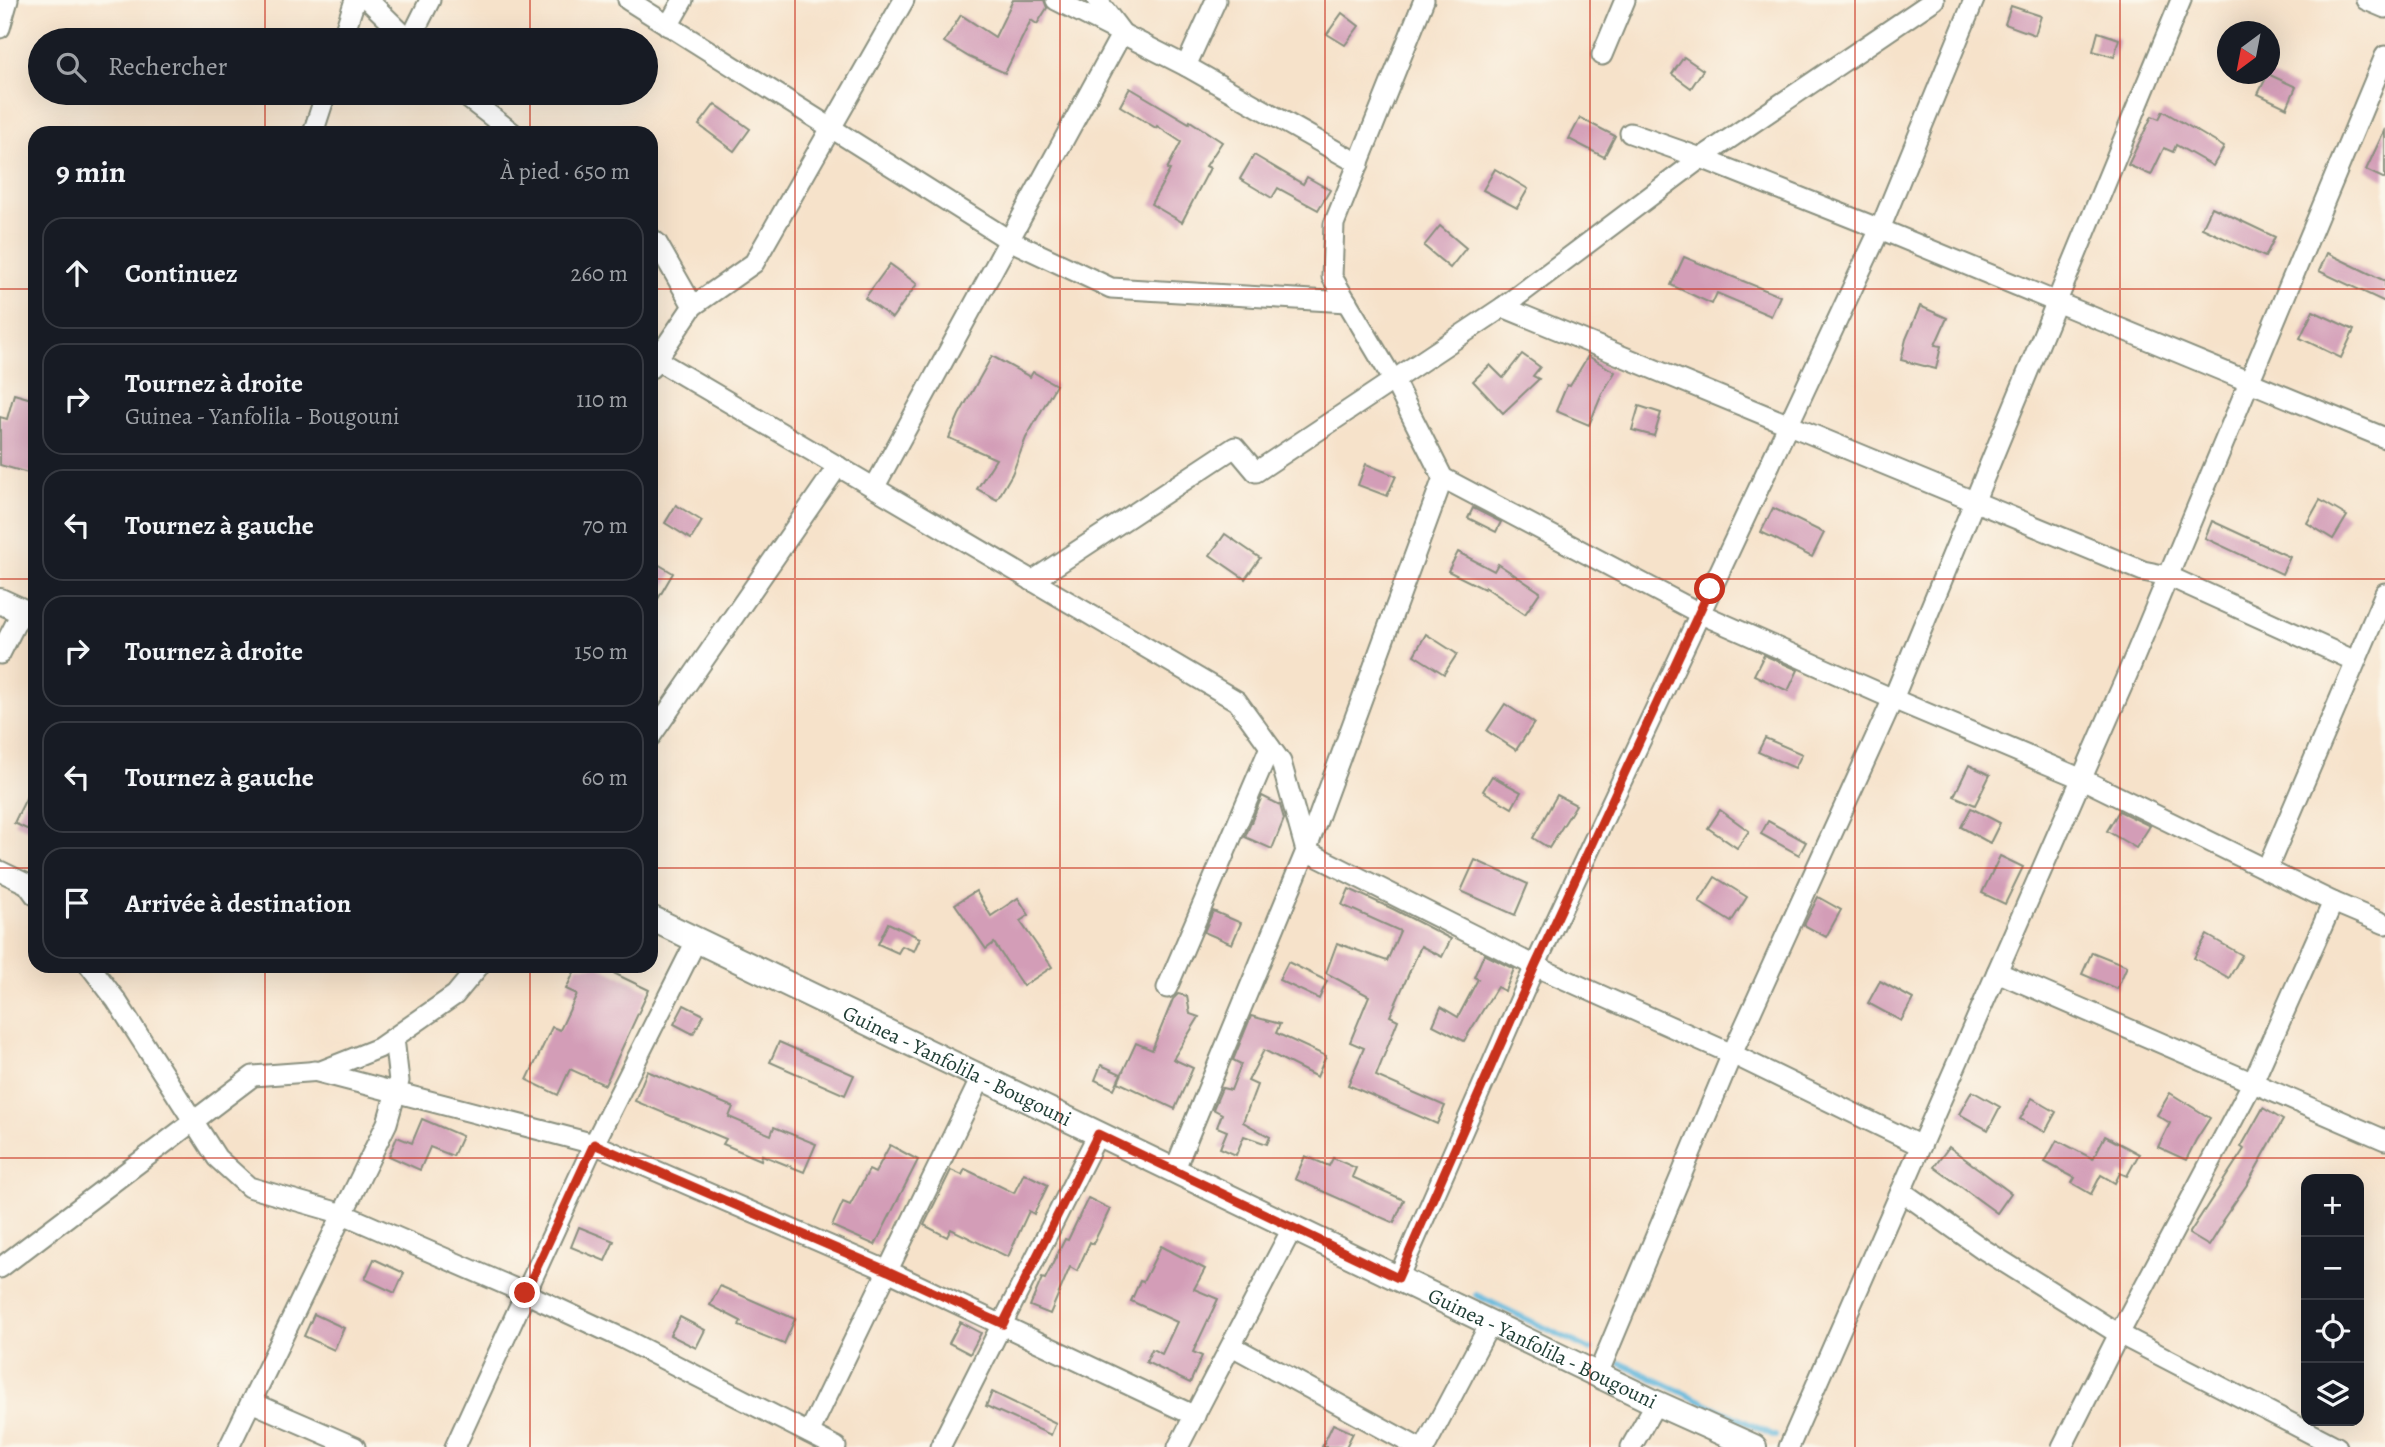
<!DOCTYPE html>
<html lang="fr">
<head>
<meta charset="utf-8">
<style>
  :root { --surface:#171b24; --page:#242831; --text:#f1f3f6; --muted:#9ea1a6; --line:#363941 }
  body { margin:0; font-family:Alegreya,serif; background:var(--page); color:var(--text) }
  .controls { position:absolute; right:21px; bottom:21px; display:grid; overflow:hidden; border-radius:14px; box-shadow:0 7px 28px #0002 }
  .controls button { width:63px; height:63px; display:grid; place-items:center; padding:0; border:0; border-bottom:2px solid var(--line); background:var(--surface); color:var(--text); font:35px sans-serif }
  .compass { position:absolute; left:2217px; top:21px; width:63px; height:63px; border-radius:50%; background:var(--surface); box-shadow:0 7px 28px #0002; rotate:212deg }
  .stop { position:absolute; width:21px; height:21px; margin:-16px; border:5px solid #c8321e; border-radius:50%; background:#fff }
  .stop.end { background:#c8321e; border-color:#fff; box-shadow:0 2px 7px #0008 }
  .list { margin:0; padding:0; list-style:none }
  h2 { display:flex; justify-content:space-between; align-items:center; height:91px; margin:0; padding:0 28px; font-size:30px }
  h2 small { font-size:23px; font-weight:400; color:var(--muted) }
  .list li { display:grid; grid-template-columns:46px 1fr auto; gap:21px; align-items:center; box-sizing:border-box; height:112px; margin:0 14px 14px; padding:0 14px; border:2px solid var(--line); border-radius:21px }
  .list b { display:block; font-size:26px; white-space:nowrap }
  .list p { margin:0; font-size:23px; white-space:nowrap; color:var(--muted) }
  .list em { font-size:23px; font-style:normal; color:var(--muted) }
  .icon { flex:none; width:38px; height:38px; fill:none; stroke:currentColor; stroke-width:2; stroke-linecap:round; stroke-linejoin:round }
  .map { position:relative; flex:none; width:2385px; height:1447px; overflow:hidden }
  .search { position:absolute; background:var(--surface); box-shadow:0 7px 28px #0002; left:28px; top:28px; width:630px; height:77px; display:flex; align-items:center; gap:18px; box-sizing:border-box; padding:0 24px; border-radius:38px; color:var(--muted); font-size:26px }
  .panel { position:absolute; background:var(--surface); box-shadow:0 7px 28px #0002; left:28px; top:126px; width:630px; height:847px; border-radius:21px }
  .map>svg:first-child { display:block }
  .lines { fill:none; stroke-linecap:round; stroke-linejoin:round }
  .stream { stroke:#5eb6db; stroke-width:6 }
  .building { fill:#d39db7 }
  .minor-casing { stroke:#8a907f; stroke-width:23 }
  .major-casing { stroke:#8a907f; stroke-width:28 }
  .minor { stroke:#fff; stroke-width:19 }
  .major { stroke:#fff; stroke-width:24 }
  .route { stroke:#c8321e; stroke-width:9 }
  .grid { fill:none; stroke:#c8321e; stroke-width:2; stroke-opacity:0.55 }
  .labels { text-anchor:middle; stroke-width:6; stroke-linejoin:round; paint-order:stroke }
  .street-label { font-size:21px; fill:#1f3d34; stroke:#fbf7ec }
</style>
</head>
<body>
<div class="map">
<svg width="2385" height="1447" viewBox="0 0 2385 1447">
  <rect width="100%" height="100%" fill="#fbf7ec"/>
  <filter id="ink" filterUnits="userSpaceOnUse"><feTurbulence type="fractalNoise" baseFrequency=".0143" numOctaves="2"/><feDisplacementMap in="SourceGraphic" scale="14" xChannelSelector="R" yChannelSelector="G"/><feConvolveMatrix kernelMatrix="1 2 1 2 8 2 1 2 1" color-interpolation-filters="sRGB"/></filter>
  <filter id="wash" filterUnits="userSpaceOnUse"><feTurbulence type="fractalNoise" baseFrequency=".00686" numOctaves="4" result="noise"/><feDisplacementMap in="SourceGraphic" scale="28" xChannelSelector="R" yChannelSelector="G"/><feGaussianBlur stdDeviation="1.57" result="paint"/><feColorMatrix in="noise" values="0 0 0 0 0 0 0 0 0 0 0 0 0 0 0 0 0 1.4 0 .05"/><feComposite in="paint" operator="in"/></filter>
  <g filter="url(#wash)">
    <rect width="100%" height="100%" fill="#f6e2ca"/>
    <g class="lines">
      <g class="stream">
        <polyline points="1476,1295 1591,1350"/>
        <polyline points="1620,1363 1775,1436"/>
      </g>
    </g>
    <g id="blocks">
      <g class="building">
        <polygon points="1013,0 1044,0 1047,8 1037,24 1031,20 1005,73 969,57 944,42 961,15 995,37"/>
        <polygon points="2011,6 2041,16 2035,35 2005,24"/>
        <polygon points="1342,13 1359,26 1345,45 1327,34"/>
        <polygon points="2098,32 2119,39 2114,57 2093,51"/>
        <polygon points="1684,57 1703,70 1691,88 1672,74"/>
        <polygon points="2268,74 2296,87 2287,108 2258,94"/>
        <polygon points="1130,88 1189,123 1190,121 1222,142 1206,166 1210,168 1182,222 1151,204 1170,170 1167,169 1181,142 1157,126 1156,128 1120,106"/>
        <polygon points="715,104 750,129 734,151 699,125"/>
        <polygon points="2163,111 2224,147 2213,166 2176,145 2173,152 2164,148 2151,175 2128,165 2152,116 2159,119"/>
        <polygon points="1580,118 1615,136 1604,157 1569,139"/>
        <polygon points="2385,129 2385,179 2366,170"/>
        <polygon points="1254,155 1303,184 1307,177 1330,190 1318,210 1278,188 1272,198 1240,179"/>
        <polygon points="1495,169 1528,189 1517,208 1483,190"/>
        <polygon points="2212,207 2275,237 2265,257 2202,228"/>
        <polygon points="1440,226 1466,248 1450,268 1424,246"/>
        <polygon points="2327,253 2385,281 2385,302 2319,271"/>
        <polygon points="1684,257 1780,296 1771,316 1717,293 1712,304 1671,285"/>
        <polygon points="890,264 917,284 892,318 865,298"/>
        <polygon points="1920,306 1947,318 1935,345 1941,346 1936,369 1901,360 1906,339"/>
        <polygon points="2313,311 2354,330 2341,358 2300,338"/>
        <polygon points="1522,354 1540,367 1533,376 1539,379 1503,413 1473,381 1490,365 1503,378"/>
        <polygon points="992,356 1030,377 1033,372 1056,385 1026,438 1012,474 997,500 977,489 996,459 949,438 959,415"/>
        <polygon points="1588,356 1615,372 1602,394 1589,425 1556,411 1567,385 1570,386"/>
        <polygon points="14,394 35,400 35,475 0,465 0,417 7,419"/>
        <polygon points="1639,406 1661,413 1654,436 1632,430"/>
        <polygon points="1366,464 1396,476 1387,496 1358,485"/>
        <polygon points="2320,500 2347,516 2333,539 2307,523"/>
        <polygon points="676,505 702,521 691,539 665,523"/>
        <polygon points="1473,508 1501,522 1496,532 1468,518"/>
        <polygon points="1773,508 1824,533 1812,557 1761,532"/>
        <polygon points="2212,521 2290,557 2282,574 2205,538"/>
        <polygon points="1225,534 1260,558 1245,579 1210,555"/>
        <polygon points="1458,552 1494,571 1498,564 1540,592 1525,614 1485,587 1484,589 1448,571"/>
        <polygon points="651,560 673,573 651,611"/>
        <polygon points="1426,634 1457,654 1444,674 1414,655"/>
        <polygon points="1764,655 1798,670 1788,691 1754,675"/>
        <polygon points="1505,704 1534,723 1516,750 1487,731"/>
        <polygon points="1765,738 1802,754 1795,768 1758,752"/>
        <polygon points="1969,765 1990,775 1975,805 1954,796"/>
        <polygon points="1492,776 1521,792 1512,808 1483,791"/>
        <polygon points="35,780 35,833 14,823"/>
        <polygon points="1557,795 1576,805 1549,848 1533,838"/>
        <polygon points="1262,796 1280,805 1284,819 1272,849 1245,837"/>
        <polygon points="1971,808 2000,823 1990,843 1961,827"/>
        <polygon points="1720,810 1749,831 1737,848 1708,828"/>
        <polygon points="2119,811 2150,826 2136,848 2107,831"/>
        <polygon points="1768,821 1806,842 1799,855 1761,834"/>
        <polygon points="2000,856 2023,867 2005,904 1982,893"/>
        <polygon points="1475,860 1528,884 1515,915 1461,891"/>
        <polygon points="1715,877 1747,897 1731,922 1699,902"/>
        <polygon points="1349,889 1393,909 1451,939 1442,957 1421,946 1390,1016 1398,1020 1376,1076 1445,1106 1437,1124 1348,1085 1364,1048 1350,1042 1369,996 1326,973 1337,943 1387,961 1400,931 1342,905"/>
        <polygon points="976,891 991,916 1018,898 1029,915 1020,921 1052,967 1023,986 994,943 986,949 955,904"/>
        <polygon points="1818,897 1841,910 1826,937 1804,925"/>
        <polygon points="1213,911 1241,923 1232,944 1204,932"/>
        <polygon points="888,923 920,938 914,951 902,946 898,953 878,944"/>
        <polygon points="2207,935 2242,955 2229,978 2194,958"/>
        <polygon points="2092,952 2127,966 2117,989 2082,974"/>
        <polygon points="1484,954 1514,969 1505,991 1497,987 1464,1041 1433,1025 1441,1007 1458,1017 1478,979 1474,977"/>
        <polygon points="1288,962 1327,981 1319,999 1279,980"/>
        <polygon points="577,966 599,966 649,990 605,1085 570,1069 558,1095 527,1080 552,1027 560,1030 577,994 566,989"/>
        <polygon points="1880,981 1913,999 1901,1021 1868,1003"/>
        <polygon points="1178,994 1187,996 1190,1014 1199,1017 1173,1059 1193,1068 1175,1109 1118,1082 1136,1043 1152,1050 1173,999"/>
        <polygon points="684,1005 704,1015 693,1034 674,1024"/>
        <polygon points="1251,1016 1280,1024 1276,1033 1326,1056 1317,1077 1264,1050 1248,1081 1257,1085 1243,1122 1270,1137 1267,1144 1244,1136 1236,1155 1220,1148 1227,1131 1217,1127 1222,1114 1213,1109 1222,1088 1231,1090 1241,1064 1233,1060"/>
        <polygon points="779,1042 854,1075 845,1095 770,1062"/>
        <polygon points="1101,1065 1121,1074 1114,1089 1095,1080"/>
        <polygon points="647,1071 733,1107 729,1117 771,1135 774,1127 816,1144 804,1172 762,1155 761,1160 723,1144 726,1139 635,1101"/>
        <polygon points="1972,1091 2000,1107 1988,1130 1959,1114"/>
        <polygon points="2170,1093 2210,1118 2196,1140 2186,1160 2158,1147 2170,1123 2157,1115"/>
        <polygon points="2032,1098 2056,1112 2045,1132 2020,1119"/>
        <polygon points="2263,1108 2283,1120 2248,1183 2222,1221 2224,1222 2209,1246 2189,1234 2244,1149 2241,1147"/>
        <polygon points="422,1119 462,1136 453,1156 430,1147 420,1170 389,1156 397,1137 412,1143"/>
        <polygon points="2105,1136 2139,1154 2127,1176 2120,1173 2115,1183 2101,1175 2091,1194 2072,1183 2075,1178 2045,1162 2057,1140 2093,1159"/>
        <polygon points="890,1145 918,1160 875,1245 832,1226 843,1202 850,1205 869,1170 875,1173"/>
        <polygon points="1949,1147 2011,1193 1997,1213 1934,1167"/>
        <polygon points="1305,1156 1329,1166 1333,1158 1356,1168 1352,1177 1404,1200 1394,1223 1295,1179"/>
        <polygon points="965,1169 1014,1193 1024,1173 1048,1185 1034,1214 1029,1211 1008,1257 951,1229 947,1237 924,1225 951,1170 962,1175"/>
        <polygon points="1088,1198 1110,1209 1093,1244 1090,1242 1077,1271 1070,1267 1050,1314 1030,1306 1042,1278 1045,1279 1065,1239 1068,1240"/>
        <polygon points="579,1227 614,1241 605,1261 571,1247"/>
        <polygon points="1161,1246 1205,1269 1194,1289 1218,1299 1193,1352 1202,1356 1190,1383 1146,1362 1152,1349 1162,1354 1177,1322 1131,1301 1140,1281 1143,1282"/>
        <polygon points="374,1259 404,1273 395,1293 365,1279"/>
        <polygon points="720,1286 795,1319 784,1344 739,1326 741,1321 710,1305"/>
        <polygon points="314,1314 344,1328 334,1350 304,1336"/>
        <polygon points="680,1317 705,1330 696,1348 670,1335"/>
        <polygon points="960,1322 981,1333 970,1354 949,1343"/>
        <polygon points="992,1392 1056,1423 1051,1435 986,1406"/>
        <polygon points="1333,1424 1353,1433 1346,1447 1322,1447"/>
      </g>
    </g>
  </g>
  <g filter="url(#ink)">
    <use href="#blocks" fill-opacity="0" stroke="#8a907f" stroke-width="2"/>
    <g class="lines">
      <g class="minor-casing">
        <g id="minor">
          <polyline points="368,0 409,40"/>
          <polyline points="628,0 1009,240 1111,288 1347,302"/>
          <polyline points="1056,0 1186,66 1359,164"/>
          <polyline points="1424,0 1334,224 1332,277 1394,381 1443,478 1699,613 1893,699 2080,778 2333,902 2385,924"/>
          <polyline points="2366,0 2385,8"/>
          <polyline points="668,26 683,0"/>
          <polyline points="0,28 8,0"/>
          <polyline points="342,40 355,0"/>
          <polyline points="410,40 430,0"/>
          <polyline points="1602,55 1625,0"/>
          <polyline points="1186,66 1216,0"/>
          <polyline points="461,93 513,133"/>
          <polyline points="313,133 326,93"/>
          <polyline points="1630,133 1701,158 1880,229 2385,438"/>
          <polyline points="651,238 657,243 693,306 651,368"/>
          <polyline points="693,306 754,263 904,0"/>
          <polyline points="1503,307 2143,571 2168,576 2355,661"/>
          <polyline points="657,360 1237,701 1281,762 1306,851 1535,966 1732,1054 1921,1146"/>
          <polyline points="874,488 1122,33 1097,0"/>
          <polyline points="1032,581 1235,447 1256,472 1503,307 1701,158 1934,0"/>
          <polyline points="0,654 22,611"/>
          <polyline points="651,736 838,466"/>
          <polyline points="2267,869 2385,593"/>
          <polyline points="0,871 27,884 35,895"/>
          <polyline points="90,966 116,1000 217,1158 249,1187 343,1214 525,1293 624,1339 836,1447"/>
          <polyline points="1997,972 2385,1140"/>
          <polyline points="1167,988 1270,747"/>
          <polyline points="314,1071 594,1144 888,1271 1195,1416"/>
          <polyline points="1174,1171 1306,851 1443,478"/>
          <polyline points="1901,1191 1983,1249 2119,1334 2337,1447"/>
          <polyline points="0,1268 253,1076 321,1071 379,1048 455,995 479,966"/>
          <polyline points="1398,1278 1535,966 1880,229 1974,0"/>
          <polyline points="1232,1346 1417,1447"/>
          <polyline points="1598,1374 1732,1054 1893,699 2181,0"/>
          <polyline points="251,1402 355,1447"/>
          <polyline points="809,1433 982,1076"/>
          <polyline points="229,1447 387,1123 399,1081 394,1038"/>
          <polyline points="455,1447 594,1144 696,941"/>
          <polyline points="940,1447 1098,1134"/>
          <polyline points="1178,1447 1293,1227"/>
          <polyline points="1425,1447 1491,1322"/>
          <polyline points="1631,1447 1656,1403"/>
          <polyline points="1789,1447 2127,675 2385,56"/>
          <polyline points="2062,1447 2119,1334 2253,1082 2333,902"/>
        </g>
      </g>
      <g class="major-casing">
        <g id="major">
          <polyline points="0,601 35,617"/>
          <path id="s1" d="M651 918 1656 1403 1754 1447"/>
        </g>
      </g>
      <use href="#minor" class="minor"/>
      <use href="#major" class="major"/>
    </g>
  </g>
  <g class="lines" filter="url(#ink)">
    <polyline class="route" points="525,1293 594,1144 888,1271 1003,1324 1098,1134 1398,1278 1535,966 1710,589"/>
  </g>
  <path class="grid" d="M265 0V40M530 0V40M795 0V1447M1060 0V1447M1325 0V1447M1590 0V1447M1855 0V1447M2120 0V1447M265 93V133M530 93V133M0 289H35M651 289H2385M0 579H35M651 579H2385M0 868H35M651 868H2385M265 966V1447M530 966V1447M0 1158H2385"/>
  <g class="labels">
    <g class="street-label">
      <text dy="7" stroke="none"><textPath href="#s1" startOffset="340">Guinea - Yanfolila - Bougouni</textPath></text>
      <text dy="7" stroke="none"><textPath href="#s1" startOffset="990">Guinea - Yanfolila - Bougouni</textPath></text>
    </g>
  </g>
</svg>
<div class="controls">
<button>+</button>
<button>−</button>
<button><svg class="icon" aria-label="locate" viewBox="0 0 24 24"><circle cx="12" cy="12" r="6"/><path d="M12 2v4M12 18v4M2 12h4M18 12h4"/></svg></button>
<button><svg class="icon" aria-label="layers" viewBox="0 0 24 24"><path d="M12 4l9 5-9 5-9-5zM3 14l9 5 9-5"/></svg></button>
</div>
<svg class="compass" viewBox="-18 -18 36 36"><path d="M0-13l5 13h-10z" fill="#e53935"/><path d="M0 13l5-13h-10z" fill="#9ea1a6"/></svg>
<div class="stop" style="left:1710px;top:589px"></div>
<div class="stop end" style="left:525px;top:1293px"></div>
<div class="search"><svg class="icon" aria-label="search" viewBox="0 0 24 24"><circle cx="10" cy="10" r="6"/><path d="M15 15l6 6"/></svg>Rechercher</div>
<section class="panel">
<h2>9 min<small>À pied · 650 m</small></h2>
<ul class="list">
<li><svg class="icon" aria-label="ahead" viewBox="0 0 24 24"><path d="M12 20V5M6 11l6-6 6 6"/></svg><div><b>Continuez</b></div><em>260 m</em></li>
<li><svg class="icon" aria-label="right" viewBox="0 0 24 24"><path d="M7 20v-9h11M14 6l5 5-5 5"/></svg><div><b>Tournez à droite</b><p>Guinea - Yanfolila - Bougouni</p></div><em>110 m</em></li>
<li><svg class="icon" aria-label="left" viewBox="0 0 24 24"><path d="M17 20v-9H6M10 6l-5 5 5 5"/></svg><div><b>Tournez à gauche</b></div><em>70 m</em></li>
<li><svg class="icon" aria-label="right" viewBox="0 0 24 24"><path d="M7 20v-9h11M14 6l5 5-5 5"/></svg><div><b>Tournez à droite</b></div><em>150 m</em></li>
<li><svg class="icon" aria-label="left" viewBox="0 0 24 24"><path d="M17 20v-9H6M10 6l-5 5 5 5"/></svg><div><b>Tournez à gauche</b></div><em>60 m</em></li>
<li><svg class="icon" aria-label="arrive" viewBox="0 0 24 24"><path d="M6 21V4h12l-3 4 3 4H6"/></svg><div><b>Arrivée à destination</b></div></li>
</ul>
</section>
</div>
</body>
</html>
